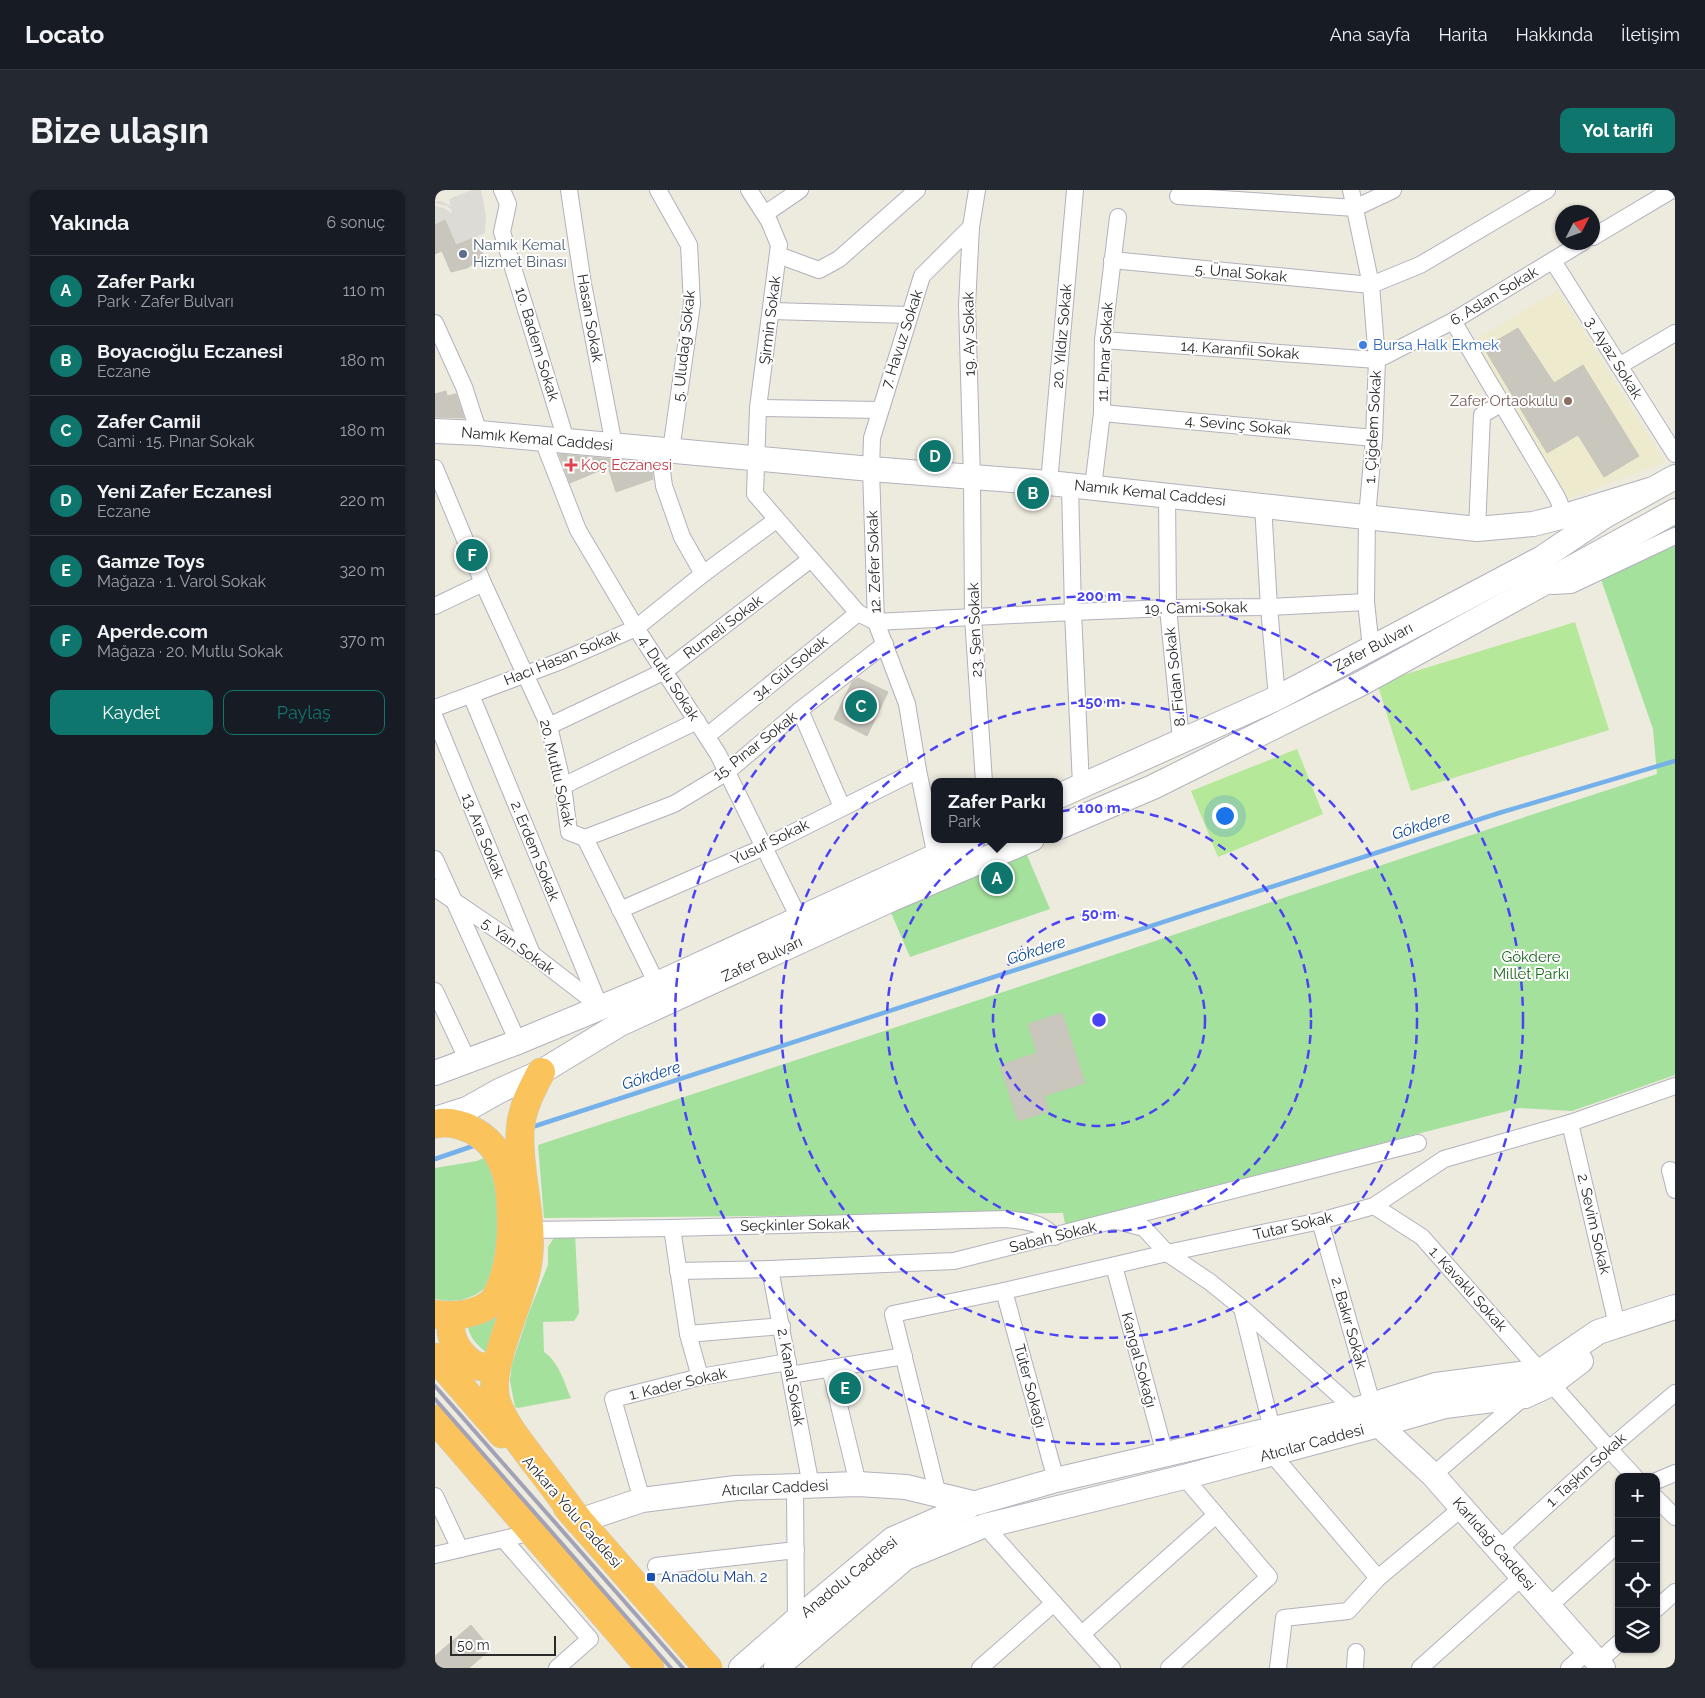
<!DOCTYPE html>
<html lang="tr">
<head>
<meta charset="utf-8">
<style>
  :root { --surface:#171b24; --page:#242831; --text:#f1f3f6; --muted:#9ea1a6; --line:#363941; --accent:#0f766e }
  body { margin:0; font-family:Raleway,sans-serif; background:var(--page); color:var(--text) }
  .controls { position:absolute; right:15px; bottom:15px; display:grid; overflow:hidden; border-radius:10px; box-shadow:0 1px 4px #0004 }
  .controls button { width:45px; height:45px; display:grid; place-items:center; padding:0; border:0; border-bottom:1px solid var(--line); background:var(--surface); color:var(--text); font:25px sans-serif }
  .compass { position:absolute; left:1120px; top:15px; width:45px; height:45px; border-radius:50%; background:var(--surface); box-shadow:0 1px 4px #0004; rotate:48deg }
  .scale { position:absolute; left:15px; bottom:12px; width:106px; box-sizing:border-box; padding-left:5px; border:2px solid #2b2b2b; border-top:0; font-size:14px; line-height:18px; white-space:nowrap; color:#2b2b2b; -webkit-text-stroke:4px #fff; paint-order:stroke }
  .you { position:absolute; left:789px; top:625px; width:18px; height:18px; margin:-12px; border:4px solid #fff; border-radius:50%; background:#1a73e8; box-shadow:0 0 0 8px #1a73e833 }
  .badge { display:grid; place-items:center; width:32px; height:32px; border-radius:50%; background:var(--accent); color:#fff; font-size:16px; font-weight:700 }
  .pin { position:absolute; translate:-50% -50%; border:2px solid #fff; box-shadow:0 1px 5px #0006 }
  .popup { position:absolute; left:496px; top:588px; width:132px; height:65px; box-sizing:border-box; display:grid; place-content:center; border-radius:10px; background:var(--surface); filter:drop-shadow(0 1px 4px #0005); font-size:16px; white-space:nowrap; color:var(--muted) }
  .popup b { font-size:19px; color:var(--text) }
  .popup::after { content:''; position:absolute; left:50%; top:100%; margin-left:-10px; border:10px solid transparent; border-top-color:var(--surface) }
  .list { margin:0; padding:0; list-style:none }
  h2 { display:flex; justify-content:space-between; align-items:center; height:65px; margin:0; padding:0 20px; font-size:21px }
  h2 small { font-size:16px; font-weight:400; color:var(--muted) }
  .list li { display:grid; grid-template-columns:32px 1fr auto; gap:15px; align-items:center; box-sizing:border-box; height:70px; padding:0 20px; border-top:1px solid var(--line) }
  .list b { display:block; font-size:19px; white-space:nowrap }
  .list p { margin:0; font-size:16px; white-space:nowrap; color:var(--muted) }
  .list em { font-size:16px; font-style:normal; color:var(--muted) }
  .actions { display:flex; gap:10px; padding:15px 20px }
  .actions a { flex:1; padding:11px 0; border:1px solid var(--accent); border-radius:10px; text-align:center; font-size:18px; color:var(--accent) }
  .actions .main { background:var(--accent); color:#fff }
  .icon { flex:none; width:28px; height:28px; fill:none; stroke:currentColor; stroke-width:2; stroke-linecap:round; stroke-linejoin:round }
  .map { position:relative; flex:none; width:1240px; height:1478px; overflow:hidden; border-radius:10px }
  header { display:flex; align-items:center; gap:30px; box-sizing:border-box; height:70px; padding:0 25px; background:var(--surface); border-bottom:1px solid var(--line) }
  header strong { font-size:24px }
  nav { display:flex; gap:28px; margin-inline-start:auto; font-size:18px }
  .intro { display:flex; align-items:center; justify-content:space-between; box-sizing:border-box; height:120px; padding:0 30px }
  h1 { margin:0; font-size:35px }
  .button { padding:12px 22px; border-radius:10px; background:var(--accent); color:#fff; font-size:18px; font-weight:700 }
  main { display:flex; gap:30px; padding:0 30px }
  aside { flex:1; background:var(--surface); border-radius:10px; box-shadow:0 1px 4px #0004 }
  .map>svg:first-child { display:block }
  .education { fill:#eeeace }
  .grass { fill:#a4e19c }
  .pitch { fill:#b5e898 }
  .plaza { fill:#dddbd5 }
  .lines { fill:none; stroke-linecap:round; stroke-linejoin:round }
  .stream { stroke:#74b1eb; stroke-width:4.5 }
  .building { fill:#c8c6bd; stroke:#c8c6b8 }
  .street-casing { stroke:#b2b1be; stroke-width:18 }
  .secondary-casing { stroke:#b2b1be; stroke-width:26 }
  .highway-casing { stroke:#ccc; stroke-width:29 }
  .street { stroke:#fff; stroke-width:16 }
  .secondary { stroke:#fff; stroke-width:24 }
  .highway { stroke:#fac35c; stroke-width:28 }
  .rail { stroke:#a2a1b5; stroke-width:4 }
  .ring { fill:none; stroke:#4943f5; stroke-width:2.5; stroke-dasharray:9 6 }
  .service-dot { fill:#5c6f8a; stroke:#fff; stroke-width:2 }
  .shop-dot { fill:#3f7fe0; stroke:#fff; stroke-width:2 }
  .education-dot { fill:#8d6e63; stroke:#fff; stroke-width:2 }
  .health-dot { fill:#e0444e; stroke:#fff; stroke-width:2 }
  .transit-dot { fill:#1a4fb4; stroke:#fff; stroke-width:2 }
  .labels { text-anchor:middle; stroke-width:4; stroke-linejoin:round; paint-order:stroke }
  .service-label { font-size:15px; fill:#4e5e75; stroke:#fff; text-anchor:start }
  .street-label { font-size:15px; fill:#2b2b2b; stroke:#fff }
  .shop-label { font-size:15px; fill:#366cbe; stroke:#fff; text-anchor:start }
  .education-label { font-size:15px; fill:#785e54; stroke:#fff; text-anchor:end }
  .health-label { font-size:15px; fill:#be3a42; stroke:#fff; text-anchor:start }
  .park-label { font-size:15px; fill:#1d671e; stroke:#fff }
  .transit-label { font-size:15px; fill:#164399; stroke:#fff; text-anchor:start }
  .water-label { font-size:16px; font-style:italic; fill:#114c99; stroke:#fff }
  .centre { fill:#4943f5; stroke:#fff; stroke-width:2.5 }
  .ring-label { font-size:15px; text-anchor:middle; font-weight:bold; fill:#4943f5; stroke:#fff; stroke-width:4; stroke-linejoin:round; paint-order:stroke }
</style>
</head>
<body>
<header>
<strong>Locato</strong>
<nav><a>Ana sayfa</a><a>Harita</a><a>Hakkında</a><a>İletişim</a></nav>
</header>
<div class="intro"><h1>Bize ulaşın</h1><a class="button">Yol tarifi</a></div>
<main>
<aside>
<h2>Yakında<small>6 sonuç</small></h2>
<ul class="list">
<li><span class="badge">A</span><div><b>Zafer Parkı</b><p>Park · Zafer Bulvarı</p></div><em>110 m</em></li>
<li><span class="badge">B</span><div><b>Boyacıoğlu Eczanesi</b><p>Eczane</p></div><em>180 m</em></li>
<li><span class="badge">C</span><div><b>Zafer Camii</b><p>Cami · 15. Pınar Sokak</p></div><em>180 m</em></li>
<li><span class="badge">D</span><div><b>Yeni Zafer Eczanesi</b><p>Eczane</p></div><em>220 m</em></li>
<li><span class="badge">E</span><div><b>Gamze Toys</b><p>Mağaza · 1. Varol Sokak</p></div><em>320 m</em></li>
<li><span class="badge">F</span><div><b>Aperde.com</b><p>Mağaza · 20. Mutlu Sokak</p></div><em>370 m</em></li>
</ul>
<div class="actions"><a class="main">Kaydet</a><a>Paylaş</a></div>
</aside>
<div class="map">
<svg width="1240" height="1478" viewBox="0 0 1240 1478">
  <rect width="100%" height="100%" fill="#edeade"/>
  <polygon class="education" points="1123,100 1230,272 1134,309 1039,151"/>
  <g class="grass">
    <polygon points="1240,332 1240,885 1137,921 1084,918 630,1034 628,1023 109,1028 103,955 571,801 1102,623 1222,584 1218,539 1161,375"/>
    <polygon points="589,658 615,719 475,767 454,718"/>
    <polygon points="51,967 58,985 70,1041 52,1097 40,1105 27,1110 14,1111 0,1109 0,978 42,971"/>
    <path d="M92 1037 52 1163C43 1156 35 1148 33 1137Z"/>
    <path d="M122 1043H140L144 1123 139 1131 108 1132 109 1162C124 1172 129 1192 136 1208L83 1218 80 1217 75 1191 77 1174 94 1122 113 1075V1057Z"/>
  </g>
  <g class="pitch">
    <polygon points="1140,432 1174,540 976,601 942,493"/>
    <polygon points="862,559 888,624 783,667 756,601"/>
  </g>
  <polygon class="plaza" points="37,0 46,0 51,25 50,43 21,55 10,30 0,35 0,16 9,18 16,23 17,20 12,16 0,13 0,11 6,11 16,16 14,9"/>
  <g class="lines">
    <g class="stream">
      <polyline points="94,938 1064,623 1240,571"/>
      <polyline points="0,969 41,955"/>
    </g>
  </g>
  <g class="building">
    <polygon points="10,30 21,55 41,47 49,67 32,78 16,82 7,61 0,64 0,35"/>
    <polygon points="1083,138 1119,193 1148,175 1204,266 1169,287 1143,245 1112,263 1049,158"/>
    <polygon points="11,201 12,206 21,204 29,228 0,227 0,204"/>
    <polygon points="124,264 216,273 218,289 181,302 173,277 135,293"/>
    <polygon points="423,488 453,502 432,546 399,529 417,492"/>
    <polygon points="627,823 650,893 609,906 614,921 583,931 565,875 602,863 593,834"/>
    <polygon points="36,1435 56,1459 34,1478 0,1478 0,1466"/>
  </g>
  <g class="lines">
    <g class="street-casing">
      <g id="street">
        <polyline points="67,0 73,14 67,42 131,250"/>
        <polyline points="134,0 148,94 179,255"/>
        <polyline points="223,0 254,55 257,114 236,260"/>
        <polyline points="314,0 334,31 344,55 323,218 320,304 423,423"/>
        <polyline points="542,0 536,37 532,115 537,288 538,427 549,592"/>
        <polyline points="916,0 936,95 942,170 939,248 932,327 931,412 936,458"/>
        <polyline points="743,6 920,18 958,0"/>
        <polyline points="330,24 365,0"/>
        <polyline points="1158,47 1237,0"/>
        <polyline points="343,65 384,80 404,69 482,0"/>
        <polyline points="677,70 936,95 985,75 1112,0"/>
        <polyline points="1118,71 1240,264"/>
        <polyline points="337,121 474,125"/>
        <polyline points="1018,131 1122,307 1130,326"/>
        <polyline points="0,133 29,197 44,243"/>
        <polyline points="668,150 942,170 1018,131 1148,52"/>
        <polyline points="1184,176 1240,143"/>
        <polyline points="323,218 445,220"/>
        <polyline points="667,223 939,248"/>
        <polyline points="107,248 143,340 201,438 283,564 364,728"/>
        <polyline points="224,259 229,296 247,347 268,384"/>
        <polyline points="0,278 48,393 114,536 128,596 134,642 150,648 222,794"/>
        <polyline points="614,293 640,0"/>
        <polyline points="635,295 638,422 646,595"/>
        <polyline points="658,297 667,223 668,150 683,27"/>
        <polyline points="732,304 733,418 746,550"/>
        <polyline points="828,315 834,417 842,508"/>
        <polyline points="1042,339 1047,225 1067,213"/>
        <polyline points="1110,392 1118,396 1136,395 1240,346"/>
        <polyline points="0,416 48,393"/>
        <polyline points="36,505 165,817"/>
        <polyline points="0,518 126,471 201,438 268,384 341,330"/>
        <polyline points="365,520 407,617"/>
        <polyline points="0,528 97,764"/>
        <polyline points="114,536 230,481 376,369"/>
        <polyline points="272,546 423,423 441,432 638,422 733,418 834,417 931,412"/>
        <polyline points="128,596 262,531"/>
        <polyline points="150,648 239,614 292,582 365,520 450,454"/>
        <polyline points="501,667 483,580 472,514 441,432 436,279 437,248 487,86 536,37"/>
        <polyline points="0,669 83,852"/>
        <polyline points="0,698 97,764 163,815"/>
        <polyline points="185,720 329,657 483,580"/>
        <polyline points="0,801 33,871"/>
        <polyline points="1135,933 1182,1135"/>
        <polyline points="1235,980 1240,1000"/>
        <polyline points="939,1016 987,1047 1174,1259 1200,1287"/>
        <polyline points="682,1031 709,1038 732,1063 775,1092 807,1118 925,1224"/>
        <polyline points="885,1031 940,1224"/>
        <polyline points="237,1038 253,1144 265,1187"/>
        <path d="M95 1040 237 1038 572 1029C593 1032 605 1031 620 1047"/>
        <polyline points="679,1076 730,1264"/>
        <polyline points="335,1079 376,1296"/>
        <polyline points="243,1081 335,1079 519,1071 983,953"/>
        <polyline points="569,1101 621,1290"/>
        <polyline points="807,1118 837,1239"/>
        <polyline points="253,1144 347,1136"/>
        <polyline points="395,1178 423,1294"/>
        <polyline points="355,1185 469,1166"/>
        <polyline points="837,1264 943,1388"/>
        <polyline points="998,1285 1089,1207"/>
        <polyline points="1221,1291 1240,1283"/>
        <polyline points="360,1297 361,1430 363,1434"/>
        <polyline points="503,1305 458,1124 569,1101 732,1063 885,1031 939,1016 1009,969 1135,933 1240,896"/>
        <polyline points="0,1306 25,1359"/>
        <polyline points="1221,1308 1240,1327"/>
        <polyline points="207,1310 178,1209 265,1187 353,1172"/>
        <polyline points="550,1336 677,1478"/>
        <polyline points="69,1350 155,1449 122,1478"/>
        <polyline points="1063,1360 1174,1259 1240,1203"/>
        <polyline points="0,1365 98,1342"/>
        <polyline points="221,1376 361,1360"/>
        <polyline points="1113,1417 1184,1353"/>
        <polyline points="1221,1419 1240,1402"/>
        <polyline points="647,1444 781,1325"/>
        <polyline points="1163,1472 1184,1453"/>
        <polyline points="545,1478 619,1413"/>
        <polyline points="734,1478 834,1387 749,1287"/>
        <polyline points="843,1478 849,1428 913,1421 943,1388 1027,1318"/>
        <polyline points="920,1478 921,1462"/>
        <polyline points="985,1478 1087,1387"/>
        <polyline points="1134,1478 1153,1461"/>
      </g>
    </g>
    <g class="secondary-casing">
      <g id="secondary">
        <polyline points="0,241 44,243 436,279 614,293 1042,339 1098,334 1130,326 1215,300"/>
        <polyline points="624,606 842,508 1107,368 1168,327 1240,287"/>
        <polyline points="624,637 718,597 927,493 1240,321"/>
        <polyline points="0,883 83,852 222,794 538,649"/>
        <polyline points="0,929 32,919 64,901 106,882 185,834 457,709 597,649"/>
        <polyline points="944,1235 998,1285 1168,1478"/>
        <polyline points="541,1313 621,1290 920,1220 1001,1195 1106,1181 1163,1142 1240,1117"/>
        <polyline points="144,1331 207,1310 301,1298 423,1294 471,1297 537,1313"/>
        <polyline points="550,1336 749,1287 944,1235 1010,1216 1090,1206 1116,1194 1146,1171"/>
        <polyline points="306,1478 361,1430 458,1349 534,1316"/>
        <polyline points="341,1478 470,1368 543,1338"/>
      </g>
    </g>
    <g class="highway-casing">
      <g id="highway">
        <path d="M106 882C96 901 86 920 85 942 83 988 101 1032 92 1078 85 1114 50 1180 62 1213 70 1235 85 1252 98 1270 114 1290 129 1311 144 1331"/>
        <path d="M0 934C13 931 25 934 37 940 76 960 77 1004 76 1043 75 1063 73 1080 65 1098 63 1101 62 1106 60 1109 46 1125 19 1127 0 1124"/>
        <path d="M16 1127C16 1133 15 1140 17 1146 20 1159 35 1177 49 1177 54 1177 59 1173 63 1171"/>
        <polyline points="0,1167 67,1244"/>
        <polyline points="0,1229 215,1478"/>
        <polyline points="132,1317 273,1478"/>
      </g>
    </g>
    <use href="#street" class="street"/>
    <use href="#secondary" class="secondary"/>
    <use href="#highway" class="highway"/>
    <g class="rail">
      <polyline points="0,1196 248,1478"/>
      <polyline points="0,1209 236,1478"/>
    </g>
  </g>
  <g class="ring">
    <circle cx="664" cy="830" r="106"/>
    <circle cx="664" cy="830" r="212"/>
    <circle cx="664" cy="830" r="318"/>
    <circle cx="664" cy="830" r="424"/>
  </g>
  <circle class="service-dot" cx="28" cy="64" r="5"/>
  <circle class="shop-dot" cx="928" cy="155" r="5"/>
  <circle class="education-dot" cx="1133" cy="211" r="5"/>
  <path class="health-dot" d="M133.5 267.5h5v5h5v5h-5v5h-5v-5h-5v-5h5z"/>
  <rect class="transit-dot" x="211" y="1382" width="10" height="10" rx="2.5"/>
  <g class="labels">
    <g class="service-label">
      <text x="38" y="60">Namık Kemal<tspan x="38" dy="17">Hizmet Binası</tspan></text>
    </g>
    <g class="street-label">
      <text transform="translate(806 83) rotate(5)" y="5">5. Ünal Sokak</text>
      <text transform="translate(1059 106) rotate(-31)" y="5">6. Aslan Sokak</text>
      <text transform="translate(155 128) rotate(80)" y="5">Hasan Sokak</text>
      <text transform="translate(335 130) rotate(-83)" y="5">Şirmin Sokak</text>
      <text transform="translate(534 144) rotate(-91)" y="5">19. Ay Sokak</text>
      <text transform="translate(627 146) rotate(-85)" y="5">20. Yıldız Sokak</text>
      <text transform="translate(467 149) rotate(-72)" y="5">7. Havuz Sokak</text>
      <text transform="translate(102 154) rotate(73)" y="5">10. Badem Sokak</text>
      <text transform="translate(249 156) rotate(-84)" y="5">5. Uludağ Sokak</text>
      <text transform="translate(805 160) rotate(4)" y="5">14. Karanfil Sokak</text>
      <text transform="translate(670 162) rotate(-87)" y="5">11. Pınar Sokak</text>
      <text transform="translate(1179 168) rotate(58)" y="5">3. Ayaz Sokak</text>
      <text transform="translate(803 235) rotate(5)" y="5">4. Sevinç Sokak</text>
      <text transform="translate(938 237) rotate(-87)" y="5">1. Çiğdem Sokak</text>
      <text transform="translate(102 249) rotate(5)" y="5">Namık Kemal Caddesi</text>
      <text transform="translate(715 303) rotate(6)" y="5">Namık Kemal Caddesi</text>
      <text transform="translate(439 372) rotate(-92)" y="5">12. Zefer Sokak</text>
      <text transform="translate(761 418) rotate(-1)" y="5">19. Cami Sokak</text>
      <text transform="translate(288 437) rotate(-37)" y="5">Rumeli Sokak</text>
      <text transform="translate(540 440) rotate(-92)" y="5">23. Şen Sokak</text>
      <text transform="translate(938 457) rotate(-28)" y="5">Zafer Bulvarı</text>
      <text transform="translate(127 468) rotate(-22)" y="5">Hacı Hasan Sokak</text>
      <text transform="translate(355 478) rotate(-39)" y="5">34. Gül Sokak</text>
      <text transform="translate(740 487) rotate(-96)" y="5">8. Fidan Sokak</text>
      <text transform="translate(234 488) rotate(57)" y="5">4. Dutlu Sokak</text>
      <text transform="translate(320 556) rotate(-38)" y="5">15. Pınar Sokak</text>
      <text transform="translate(122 583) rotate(77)" y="5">20. Mutlu Sokak</text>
      <text transform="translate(48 646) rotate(68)" y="5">13. Ara Sokak</text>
      <text transform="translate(335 652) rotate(-26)" y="5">Yusuf Sokak</text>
      <text transform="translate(100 661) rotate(68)" y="5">2. Erdem Sokak</text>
      <text transform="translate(83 756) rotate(36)" y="5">5. Yan Sokak</text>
      <text transform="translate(327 769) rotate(-25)" y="5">Zafer Bulvarı</text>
      <text transform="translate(1159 1034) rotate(77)" y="5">2. Sevim Sokak</text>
      <text transform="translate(360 1035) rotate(-1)" y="5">Seçkinler Sokak</text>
      <text transform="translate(858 1036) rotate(-13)" y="5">Tutar Sokak</text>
      <text transform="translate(618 1047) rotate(-14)" y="5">Sabah Sokak</text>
      <text transform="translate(1033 1099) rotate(48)" y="5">1. Kavaklı Sokak</text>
      <text transform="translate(914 1133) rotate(74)" y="5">2. Bakır Sokak</text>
      <text transform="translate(704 1170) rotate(75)" y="5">Kangal Sokağı</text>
      <text transform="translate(356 1187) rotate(80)" y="5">2. Kanal Sokak</text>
      <text transform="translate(243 1194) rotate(-13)" y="5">1. Kader Sokak</text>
      <text transform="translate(595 1196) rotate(75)" y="5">Tüter Sokağı</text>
      <text transform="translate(877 1253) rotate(-15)" y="5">Atıcılar Caddesi</text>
      <text transform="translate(1151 1280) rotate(-42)" y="5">1. Taşkın Sokak</text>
      <text transform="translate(340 1298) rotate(-3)" y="5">Atıcılar Caddesi</text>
      <text transform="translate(137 1322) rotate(49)" y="5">Ankara Yolu Caddesi</text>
      <text transform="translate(1059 1354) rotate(49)" y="5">Karlıdağ Caddesi</text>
      <text transform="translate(414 1387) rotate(-39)" y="5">Anadolu Caddesi</text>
    </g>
    <g class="shop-label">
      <text x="938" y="160">Bursa Halk Ekmek</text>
    </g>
    <g class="education-label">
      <text x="1123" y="216">Zafer Ortaokulu</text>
    </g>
    <g class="health-label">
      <text x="146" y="280">Koç Eczanesi</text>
    </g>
    <g class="park-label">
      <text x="1096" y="772">Gökdere<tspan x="1096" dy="17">Millet Parkı</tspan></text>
    </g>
    <g class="transit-label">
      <text x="226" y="1392">Anadolu Mah. 2</text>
    </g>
    <g class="water-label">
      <text transform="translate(986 635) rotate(-18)" y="6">Gökdere</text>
      <text transform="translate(601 760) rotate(-18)" y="6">Gökdere</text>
      <text transform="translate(216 885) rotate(-18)" y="6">Gökdere</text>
    </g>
  </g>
  <circle cx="664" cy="830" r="8" class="centre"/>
  <g class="ring-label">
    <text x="664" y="411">200 m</text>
    <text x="664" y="517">150 m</text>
    <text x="664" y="623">100 m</text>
    <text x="664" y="729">50 m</text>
  </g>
</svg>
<div class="controls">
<button>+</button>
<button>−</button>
<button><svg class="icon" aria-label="locate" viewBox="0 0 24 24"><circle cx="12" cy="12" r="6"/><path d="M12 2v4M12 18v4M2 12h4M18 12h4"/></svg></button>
<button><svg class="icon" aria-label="layers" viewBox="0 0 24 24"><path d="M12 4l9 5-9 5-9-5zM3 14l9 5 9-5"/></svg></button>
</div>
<svg class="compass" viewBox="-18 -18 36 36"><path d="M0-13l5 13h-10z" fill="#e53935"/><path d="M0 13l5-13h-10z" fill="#9ea1a6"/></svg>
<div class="scale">50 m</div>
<div class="you"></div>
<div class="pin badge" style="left:562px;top:688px">A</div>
<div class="popup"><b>Zafer Parkı</b>Park</div>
<div class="pin badge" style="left:598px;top:303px">B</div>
<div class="pin badge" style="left:426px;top:516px">C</div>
<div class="pin badge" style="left:500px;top:266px">D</div>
<div class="pin badge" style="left:410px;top:1198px">E</div>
<div class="pin badge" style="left:37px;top:365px">F</div>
</div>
</main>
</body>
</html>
